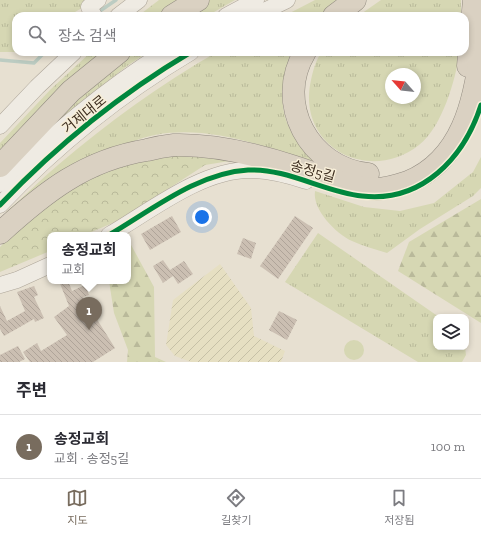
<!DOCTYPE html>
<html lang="ko">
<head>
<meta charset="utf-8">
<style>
  :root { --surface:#fff; --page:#f2f2f3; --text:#2b2b33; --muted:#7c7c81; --line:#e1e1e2; --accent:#786c5e }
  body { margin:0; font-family:"Zilla Slab","Noto Sans KR",serif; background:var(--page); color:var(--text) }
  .controls { position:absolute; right:12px; bottom:12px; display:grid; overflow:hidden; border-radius:8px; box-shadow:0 2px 6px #0003 }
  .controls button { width:36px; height:36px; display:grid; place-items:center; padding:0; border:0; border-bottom:1px solid var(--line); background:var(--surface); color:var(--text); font:20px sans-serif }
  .compass { position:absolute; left:385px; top:68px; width:36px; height:36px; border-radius:50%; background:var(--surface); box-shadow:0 2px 6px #0003; rotate:297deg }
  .you { position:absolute; left:202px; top:217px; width:14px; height:14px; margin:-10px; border:3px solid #fff; border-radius:50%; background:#1a73e8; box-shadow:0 0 0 6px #1a73e833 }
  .badge { display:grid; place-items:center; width:26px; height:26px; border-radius:50%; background:var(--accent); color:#fff; font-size:13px; font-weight:700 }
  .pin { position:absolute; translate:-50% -33px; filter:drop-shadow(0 1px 2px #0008) }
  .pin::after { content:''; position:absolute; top:21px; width:14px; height:12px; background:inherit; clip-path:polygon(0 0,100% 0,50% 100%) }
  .popup { position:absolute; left:47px; top:232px; width:84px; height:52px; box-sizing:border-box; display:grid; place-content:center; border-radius:8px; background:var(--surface); filter:drop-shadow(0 1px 3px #0005); font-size:13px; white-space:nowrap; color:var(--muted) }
  .popup b { font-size:15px; color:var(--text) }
  .popup::after { content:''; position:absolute; left:50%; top:100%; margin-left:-8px; border:8px solid transparent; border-top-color:var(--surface) }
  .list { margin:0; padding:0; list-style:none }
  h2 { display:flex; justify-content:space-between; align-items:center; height:52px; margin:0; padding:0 16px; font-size:17px }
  h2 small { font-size:13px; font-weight:400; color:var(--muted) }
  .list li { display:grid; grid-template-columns:26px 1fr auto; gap:12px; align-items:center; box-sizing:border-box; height:64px; padding:0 16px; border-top:1px solid var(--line) }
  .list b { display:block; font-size:15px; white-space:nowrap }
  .list p { margin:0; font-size:13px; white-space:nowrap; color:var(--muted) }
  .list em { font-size:13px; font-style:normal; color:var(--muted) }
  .icon { flex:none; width:22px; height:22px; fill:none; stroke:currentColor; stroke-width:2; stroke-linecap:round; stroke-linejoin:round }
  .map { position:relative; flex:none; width:481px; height:362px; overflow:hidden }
  .search { position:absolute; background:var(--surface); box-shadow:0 2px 6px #0003; left:12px; right:12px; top:12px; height:44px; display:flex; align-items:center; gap:10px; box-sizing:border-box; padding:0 14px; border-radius:12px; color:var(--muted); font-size:15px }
  .sheet { height:116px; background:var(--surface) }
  nav { display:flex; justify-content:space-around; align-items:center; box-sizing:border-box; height:56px; border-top:1px solid var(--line); background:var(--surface); font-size:11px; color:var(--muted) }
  nav a { display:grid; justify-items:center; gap:2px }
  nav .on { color:var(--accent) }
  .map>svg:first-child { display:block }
  .farmland { fill:url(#farmland-furrows) }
  .grass { fill:url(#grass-tufts); fill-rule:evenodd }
  .forest { fill:url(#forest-firs) }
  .park { fill:url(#park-crowns) }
  .garden { fill:#d6d7b3 }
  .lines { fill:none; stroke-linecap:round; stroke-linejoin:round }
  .stream { stroke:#bcccc2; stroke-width:3.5 }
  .building { fill:url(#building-back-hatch) }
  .minor-casing { stroke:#ada599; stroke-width:17 }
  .highway-casing { stroke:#928b80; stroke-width:23 }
  .minor { stroke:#efebe3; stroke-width:16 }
  .highway { stroke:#dad1c2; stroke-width:22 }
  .cycleway-casing { stroke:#f7eed8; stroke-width:8 }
  .cycleway { stroke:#00873e; stroke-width:5 }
  .labels { text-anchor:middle; stroke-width:3; stroke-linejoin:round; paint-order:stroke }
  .street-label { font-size:14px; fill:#3d2e20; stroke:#f7eed8 }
</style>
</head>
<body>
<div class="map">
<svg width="481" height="362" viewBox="0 0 481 362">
  <defs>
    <pattern id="farmland-furrows" width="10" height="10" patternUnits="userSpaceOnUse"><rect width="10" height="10" fill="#e6dfc2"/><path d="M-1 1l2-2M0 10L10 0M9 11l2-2" fill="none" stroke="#c6c0a6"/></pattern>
    <pattern id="grass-tufts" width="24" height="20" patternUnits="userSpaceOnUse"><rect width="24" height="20" fill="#d6d7b3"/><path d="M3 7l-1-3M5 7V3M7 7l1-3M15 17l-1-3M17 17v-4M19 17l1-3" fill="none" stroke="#b9b99a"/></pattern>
    <pattern id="forest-firs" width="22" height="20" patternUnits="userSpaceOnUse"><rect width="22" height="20" fill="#d6d7b3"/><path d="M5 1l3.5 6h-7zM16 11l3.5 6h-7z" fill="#b9b99a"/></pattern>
    <pattern id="park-crowns" width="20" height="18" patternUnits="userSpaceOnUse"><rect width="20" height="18" fill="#d6d7b3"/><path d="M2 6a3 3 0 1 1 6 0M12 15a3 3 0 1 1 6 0" fill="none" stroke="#b9b99a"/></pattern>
    <pattern id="building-back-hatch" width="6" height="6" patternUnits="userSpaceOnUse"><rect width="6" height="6" fill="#cbbfb2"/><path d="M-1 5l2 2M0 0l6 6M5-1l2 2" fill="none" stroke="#afa499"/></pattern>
  </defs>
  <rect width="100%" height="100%" fill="#e7e0d1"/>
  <polygon class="farmland" points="220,264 251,308 254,336 285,351 281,362 191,362 175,356 166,345 173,300"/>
  <g class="grass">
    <polygon points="0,0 91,0 82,8 68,16 16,16 16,52 18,52 0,52"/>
    <polygon points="159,0 235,0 207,16 138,16"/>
    <polygon points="315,0 337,0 320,16 284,16"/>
    <polygon points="381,0 461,0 461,16 358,16"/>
    <polygon points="91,52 148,52 127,66 47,130 0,151 0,143 51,89"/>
    <path d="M217 52H292C288 58 288 66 286 72 275 115 291 137 318 166 264 144 187 117 130 143 116 149 103 159 91 166 64 183 37 199 10 215L6 212C24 197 40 180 58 165 107 123 161 84 217 52Z"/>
    <path d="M322 52H460C455 80 443 126 419 145 368 185 296 146 311 80 313 71 316 59 322 52ZM391 74H415V98H391Z"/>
    <path d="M481 157V188L473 196 420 229 387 253C375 249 363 246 352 241 336 234 312 209 315 191L364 207 400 211 434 203 473 172Z"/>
    <polygon points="318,233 439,317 436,317 436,347 465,347 466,355 462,362 418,362 285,282"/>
  </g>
  <g class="forest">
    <polygon points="481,199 481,323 398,271 409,242"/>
    <polygon points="128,243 130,243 154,287 155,357 166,362 127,362 128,350 114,313 109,281 128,281"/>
  </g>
  <polygon class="park" points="172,153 242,159 205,165 120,220 84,235 50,235 50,251 0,272 0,247 42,204 103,169"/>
  <circle class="garden" cx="354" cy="350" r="10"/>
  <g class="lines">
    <g class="stream">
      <polyline points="97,13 116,0"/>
      <polyline points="0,60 34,63 45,52"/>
    </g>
  </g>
  <g class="building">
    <polygon points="172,216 181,232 150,250 141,234"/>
    <polygon points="295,216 313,228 278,279 260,266"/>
    <polygon points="243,238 256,243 251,259 237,254"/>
    <polygon points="163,260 170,270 184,261 193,274 178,284 173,276 163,283 153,266"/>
    <polygon points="59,281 68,281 72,291 85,285 89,295 83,297 115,348 93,362 30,362 23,352 37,343 41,351 67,335 54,317 69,306"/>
    <polygon points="34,286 38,295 34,297 44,318 35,322 34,319 4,336 0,329 0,306 7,321 25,311 17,292"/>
    <polygon points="279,311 297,320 287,340 269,330"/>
    <polygon points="18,346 25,359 19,362 0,362 0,355"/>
  </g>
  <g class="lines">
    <g class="minor-casing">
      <g id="minor">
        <polyline points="94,16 89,7 98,0"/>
        <polyline points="118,16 139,0"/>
        <polyline points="226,16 256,0"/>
        <polyline points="254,16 287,0"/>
        <polyline points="0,126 37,87 74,52"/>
        <path d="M0 184C51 136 105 89 165 52"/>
        <path d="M0 205C56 146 122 93 191 52"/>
        <path d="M109 235C149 212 201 170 249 170 269 170 288 175 306 181"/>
        <polyline points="0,285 17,280 50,265"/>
      </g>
    </g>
    <g class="highway-casing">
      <g id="highway">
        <polyline points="172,16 198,0"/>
        <polyline points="334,16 355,0"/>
        <path d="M305 52C274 103 309 168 368 174"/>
        <polyline points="468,66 474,0"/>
        <polyline points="0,166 71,91 119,52"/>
        <path d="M0 233C45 192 85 160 147 150 155 148 165 146 174 145 215 144 256 154 295 167 321 175 348 188 376 189 386 189 399 185 408 182 462 160 475 101 481 49"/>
      </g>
    </g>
    <use href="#minor" class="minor"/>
    <use href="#highway" class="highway"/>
    <g class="cycleway-casing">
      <g id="cycleway">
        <path d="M0 205C56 146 122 93 191 52"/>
        <path d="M109 235C152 210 197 173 248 170 287 168 324 192 362 196 422 203 464 158 481 105"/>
      </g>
    </g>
    <use href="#cycleway" class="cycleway"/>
  </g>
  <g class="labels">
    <g class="street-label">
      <text transform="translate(84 114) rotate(-39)" y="5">거제대로</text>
      <text transform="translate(313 171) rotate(16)" y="5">송정5길</text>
    </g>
  </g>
</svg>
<div class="controls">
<button><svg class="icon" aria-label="layers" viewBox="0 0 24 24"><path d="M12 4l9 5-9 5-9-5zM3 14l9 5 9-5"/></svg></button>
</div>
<svg class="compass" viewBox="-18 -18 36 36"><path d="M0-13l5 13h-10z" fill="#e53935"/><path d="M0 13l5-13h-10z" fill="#7c7c81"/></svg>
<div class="you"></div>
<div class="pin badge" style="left:89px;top:330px">1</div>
<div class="popup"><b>송정교회</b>교회</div>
<div class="search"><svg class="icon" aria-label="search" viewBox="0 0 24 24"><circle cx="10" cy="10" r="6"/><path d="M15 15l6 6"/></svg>장소 검색</div>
</div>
<section class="sheet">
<h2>주변<small></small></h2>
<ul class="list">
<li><span class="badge">1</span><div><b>송정교회</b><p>교회 · 송정5길</p></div><em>100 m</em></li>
</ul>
</section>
<nav>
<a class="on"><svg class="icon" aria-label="map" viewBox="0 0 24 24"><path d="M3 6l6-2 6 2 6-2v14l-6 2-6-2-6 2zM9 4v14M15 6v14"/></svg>지도</a>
<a><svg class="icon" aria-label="directions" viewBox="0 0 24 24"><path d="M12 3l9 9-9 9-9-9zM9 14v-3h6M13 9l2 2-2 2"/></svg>길찾기</a>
<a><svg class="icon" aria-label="saved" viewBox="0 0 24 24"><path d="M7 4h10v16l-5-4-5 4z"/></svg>저장됨</a>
</nav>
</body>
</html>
